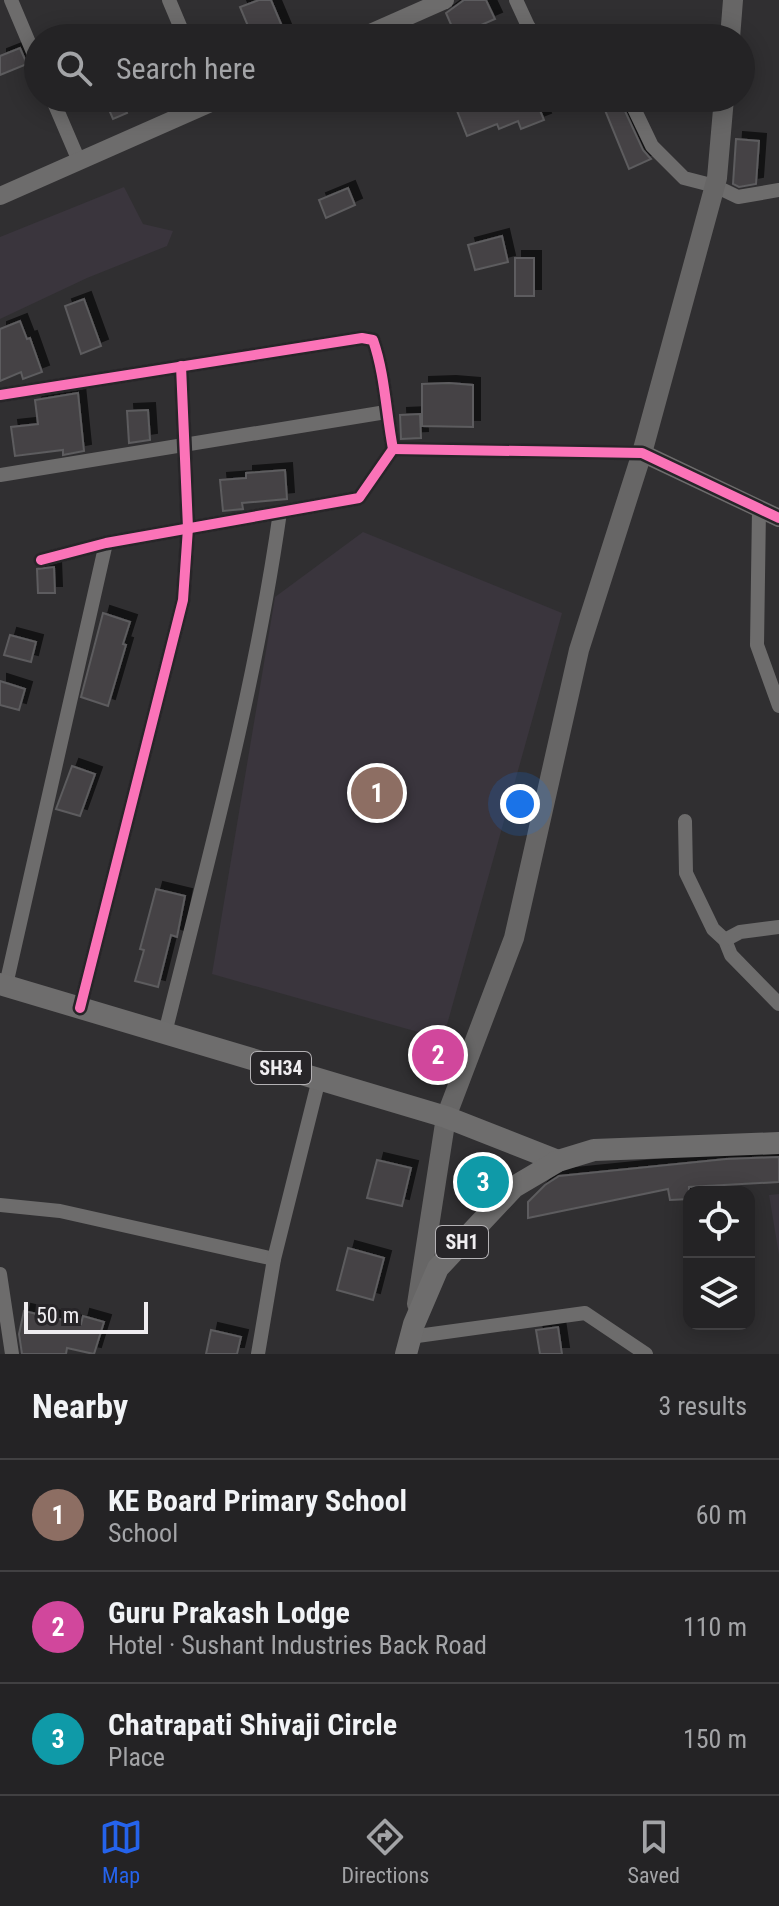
<!DOCTYPE html>
<html lang="en">
<head>
<meta charset="utf-8">
<style>
  :root { --surface:#242325; --page:#302f32; --text:#f1f3f6; --muted:#a3a4a7; --line:#414042; --accent:#2563eb }
  body { margin:0; font-family:"Roboto Condensed",sans-serif; background:var(--page); color:var(--text) }
  .controls { position:absolute; right:24px; bottom:24px; display:grid; overflow:hidden; border-radius:16px; box-shadow:0 4px 20px #0003 }
  .controls button { width:72px; height:72px; display:grid; place-items:center; padding:0; border:0; border-bottom:2px solid var(--line); background:var(--surface); color:var(--text); font:40px sans-serif }
  .scale { position:absolute; left:24px; bottom:20px; width:124px; box-sizing:border-box; padding-left:8px; border:4px solid #efedf0; border-top:0; font-size:22px; line-height:28px; white-space:nowrap; color:#efedf0; -webkit-text-stroke:6px #272528; paint-order:stroke }
  .you { position:absolute; left:520px; top:804px; width:28px; height:28px; margin:-20px; border:6px solid #fff; border-radius:50%; background:#1a73e8; box-shadow:0 0 0 12px #1a73e833 }
  .badge { display:grid; place-items:center; width:52px; height:52px; border-radius:50%; background:var(--accent); color:#fff; font-size:26px; font-weight:700 }
  .pin { position:absolute; translate:-50% -50%; border:4px solid #fff; box-shadow:0 2px 8px #0006 }
  .list { margin:0; padding:0; list-style:none }
  h2 { display:flex; justify-content:space-between; align-items:center; height:104px; margin:0; padding:0 32px; font-size:34px }
  h2 small { font-size:26px; font-weight:400; color:var(--muted) }
  .list li { display:grid; grid-template-columns:52px 1fr auto; gap:24px; align-items:center; box-sizing:border-box; height:112px; padding:0 32px; border-top:2px solid var(--line) }
  .list b { display:block; font-size:30px; white-space:nowrap }
  .list p { margin:0; font-size:26px; white-space:nowrap; color:var(--muted) }
  .list em { font-size:26px; font-style:normal; color:var(--muted) }
  .icon { flex:none; width:44px; height:44px; fill:none; stroke:currentColor; stroke-width:2; stroke-linecap:round; stroke-linejoin:round }
  .map { position:relative; flex:none; width:779px; height:1354px; overflow:hidden }
  .search { position:absolute; background:var(--surface); box-shadow:0 4px 20px #0003; left:24px; right:24px; top:24px; height:88px; display:flex; align-items:center; gap:20px; box-sizing:border-box; padding:0 28px; border-radius:44px; color:var(--muted); font-size:30px }
  .sheet { height:440px; background:var(--surface) }
  nav { display:flex; justify-content:space-around; align-items:center; box-sizing:border-box; height:112px; border-top:2px solid var(--line); background:var(--surface); font-size:22px; color:var(--muted) }
  nav a { display:grid; justify-items:center; gap:4px }
  nav .on { color:var(--accent) }
  .map>svg:first-child { display:block }
  .built { fill:#3a353d }
  .building { fill:#444345; stroke:#5d5c5e; stroke-width:2; filter:url(#shadow) }
  .lines { fill:none; stroke-linecap:round; stroke-linejoin:round }
  .minor { stroke:#6d6c6c; stroke-width:14 }
  .tertiary { stroke:#6d6c6c; stroke-width:18 }
  .secondary { stroke:#676666; stroke-width:20 }
  .primary { stroke:#6e6d6d; stroke-width:22 }
  .cycleway-casing { stroke:#272528; stroke-width:15 }
  .cycleway { stroke:#fb73b8; stroke-width:10 }
  .labels { text-anchor:middle; stroke-width:7; stroke-linejoin:round; paint-order:stroke }
  .shield { fill:#272528; stroke:#b3b1b4; stroke-width:2 }
  .shield-label { font-size:20px; font-weight:bold; fill:#efedf0 }
</style>
</head>
<body>
<div class="map">
<svg width="779" height="1354" viewBox="0 0 779 1354">
  <defs>
    <filter id="shadow"><feDropShadow dx="7" dy="-7" stdDeviation="0" flood-color="#0009"/></filter>
  </defs>
  <rect width="100%" height="100%" fill="#302f31"/>
  <g class="built">
    <polygon points="124,187 143,224 173,231 167,246 87,278 0,319 0,237"/>
    <polygon points="363,532 562,613 443,1039 212,974 275,597"/>
    <polygon points="779,1194 779,1255 769,1195"/>
  </g>
  <g class="building">
    <polygon points="259,0 271,0 287,38 253,38 240,7"/>
    <polygon points="464,0 486,0 495,19 456,36 446,13"/>
    <polygon points="20,48 27,64 0,75 0,56"/>
    <polygon points="104,98 121,98 127,113 113,119"/>
    <polygon points="452,98 535,98 544,120 521,129 518,121 499,129 497,124 467,136"/>
    <polygon points="600,98 619,98 643,150 651,159 629,169"/>
    <polygon points="736,139 759,141 756,184 739,187 733,184"/>
    <polygon points="348,188 355,205 326,218 319,200"/>
    <polygon points="502,236 508,262 475,270 468,245"/>
    <rect x="515" y="258" width="19" height="38"/>
    <polygon points="84,299 101,346 81,354 65,306"/>
    <polygon points="20,321 27,339 30,338 42,372 23,379 21,372 0,381 0,329"/>
    <polygon points="449,383 473,385 473,427 422,426 422,384"/>
    <polygon points="78,393 84,451 63,455 63,450 15,456 11,427 38,424 35,400"/>
    <polygon points="148,410 150,440 129,443 127,411"/>
    <polygon points="420,414 421,438 401,439 400,415"/>
    <polygon points="285,470 287,499 242,503 243,509 223,511 220,480 246,478 246,473"/>
    <polygon points="54,567 55,593 38,593 37,569"/>
    <polygon points="103,613 130,622 123,644 126,645 108,706 81,697"/>
    <polygon points="10,635 36,642 31,662 4,655"/>
    <polygon points="0,681 25,689 19,710 0,705"/>
    <polygon points="72,766 95,774 80,816 56,809"/>
    <polygon points="156,889 185,896 177,937 171,935 158,987 135,981 144,950 140,949"/>
    <polygon points="779,1157 779,1182 689,1187 689,1199 670,1200 668,1189 528,1218 528,1202 545,1185 559,1176 726,1159"/>
    <polygon points="377,1160 411,1168 402,1206 367,1198"/>
    <polygon points="348,1248 384,1258 373,1300 337,1290"/>
    <polygon points="24,1311 81,1324 83,1316 104,1322 94,1354 67,1348 66,1354 22,1354 19,1334"/>
    <polygon points="558,1327 562,1354 540,1354 536,1330"/>
    <polygon points="211,1330 241,1337 237,1354 206,1354"/>
  </g>
  <g class="lines">
    <g class="minor">
      <polyline points="11,0 38,64"/>
      <polyline points="169,0 185,38"/>
      <polyline points="516,0 528,26 537,38"/>
      <polyline points="52,98 79,161"/>
      <polyline points="629,98 652,146 684,178 715,186 738,197 779,190"/>
      <path d="M0 395 362 338 373 340C385 374 386 413 393 449L359 498 106 543 41 560"/>
      <polyline points="393,449 642,453"/>
      <polyline points="0,475 386,412"/>
      <polyline points="759,509 757,645 779,706"/>
      <polyline points="685,821 686,873 713,929 725,940 731,955 779,1004"/>
      <polyline points="725,940 740,932 779,927"/>
      <polyline points="6,985 106,543"/>
      <polyline points="80,1008 183,600 188,528 181,366"/>
      <path d="M165 1033C208 860 255 689 280 512"/>
      <polyline points="0,1205 60,1211 274,1259"/>
      <polyline points="0,1274 12,1354"/>
      <polyline points="410,1337 585,1313 646,1354"/>
      <polyline points="258,1354 274,1259 319,1079"/>
    </g>
    <g class="tertiary">
      <polyline points="359,38 445,0"/>
      <polyline points="0,196 222,98"/>
      <polyline points="642,453 779,518"/>
    </g>
    <g class="secondary">
      <polyline points="730,38 733,0"/>
      <polyline points="417,1304 446,1117 514,938 579,650 642,453 717,178 724,98"/>
    </g>
    <g class="primary">
      <polyline points="0,984 446,1117 558,1161"/>
      <polyline points="406,1354 414,1324 438,1268 514,1187 558,1161 594,1150 779,1143"/>
    </g>
    <g class="cycleway-casing">
      <g id="cycleway">
        <path d="M0 395 362 338 373 340C385 374 386 413 393 449L359 498 106 543 41 560"/>
        <polyline points="393,449 642,453 779,518"/>
        <polyline points="80,1008 183,600 188,528 181,366"/>
      </g>
    </g>
    <use href="#cycleway" class="cycleway"/>
  </g>
  <g class="labels">
    <g class="shield">
      <rect x="251" y="1052" width="60" height="32" rx="6"/>
      <rect x="436" y="1226" width="52" height="32" rx="6"/>
    </g>
    <g class="shield-label">
      <text x="281" y="1075">SH34</text>
      <text x="462" y="1249">SH1</text>
    </g>
  </g>
</svg>
<div class="controls">
<button><svg class="icon" aria-label="locate" viewBox="0 0 24 24"><circle cx="12" cy="12" r="6"/><path d="M12 2v4M12 18v4M2 12h4M18 12h4"/></svg></button>
<button><svg class="icon" aria-label="layers" viewBox="0 0 24 24"><path d="M12 4l9 5-9 5-9-5zM3 14l9 5 9-5"/></svg></button>
</div>
<div class="scale">50 m</div>
<div class="you"></div>
<div class="pin badge" style="left:377px;top:793px;background:#8d6e63">1</div>
<div class="pin badge" style="left:438px;top:1055px;background:#d1479c">2</div>
<div class="pin badge" style="left:483px;top:1182px;background:#0f9aa8">3</div>
<div class="search"><svg class="icon" aria-label="search" viewBox="0 0 24 24"><circle cx="10" cy="10" r="6"/><path d="M15 15l6 6"/></svg>Search here</div>
</div>
<section class="sheet">
<h2>Nearby<small>3 results</small></h2>
<ul class="list">
<li><span class="badge" style="background:#8d6e63">1</span><div><b>KE Board Primary School</b><p>School</p></div><em>60 m</em></li>
<li><span class="badge" style="background:#d1479c">2</span><div><b>Guru Prakash Lodge</b><p>Hotel · Sushant Industries Back Road</p></div><em>110 m</em></li>
<li><span class="badge" style="background:#0f9aa8">3</span><div><b>Chatrapati Shivaji Circle</b><p>Place</p></div><em>150 m</em></li>
</ul>
</section>
<nav>
<a class="on"><svg class="icon" aria-label="map" viewBox="0 0 24 24"><path d="M3 6l6-2 6 2 6-2v14l-6 2-6-2-6 2zM9 4v14M15 6v14"/></svg>Map</a>
<a><svg class="icon" aria-label="directions" viewBox="0 0 24 24"><path d="M12 3l9 9-9 9-9-9zM9 14v-3h6M13 9l2 2-2 2"/></svg>Directions</a>
<a><svg class="icon" aria-label="saved" viewBox="0 0 24 24"><path d="M7 4h10v16l-5-4-5 4z"/></svg>Saved</a>
</nav>
</body>
</html>
